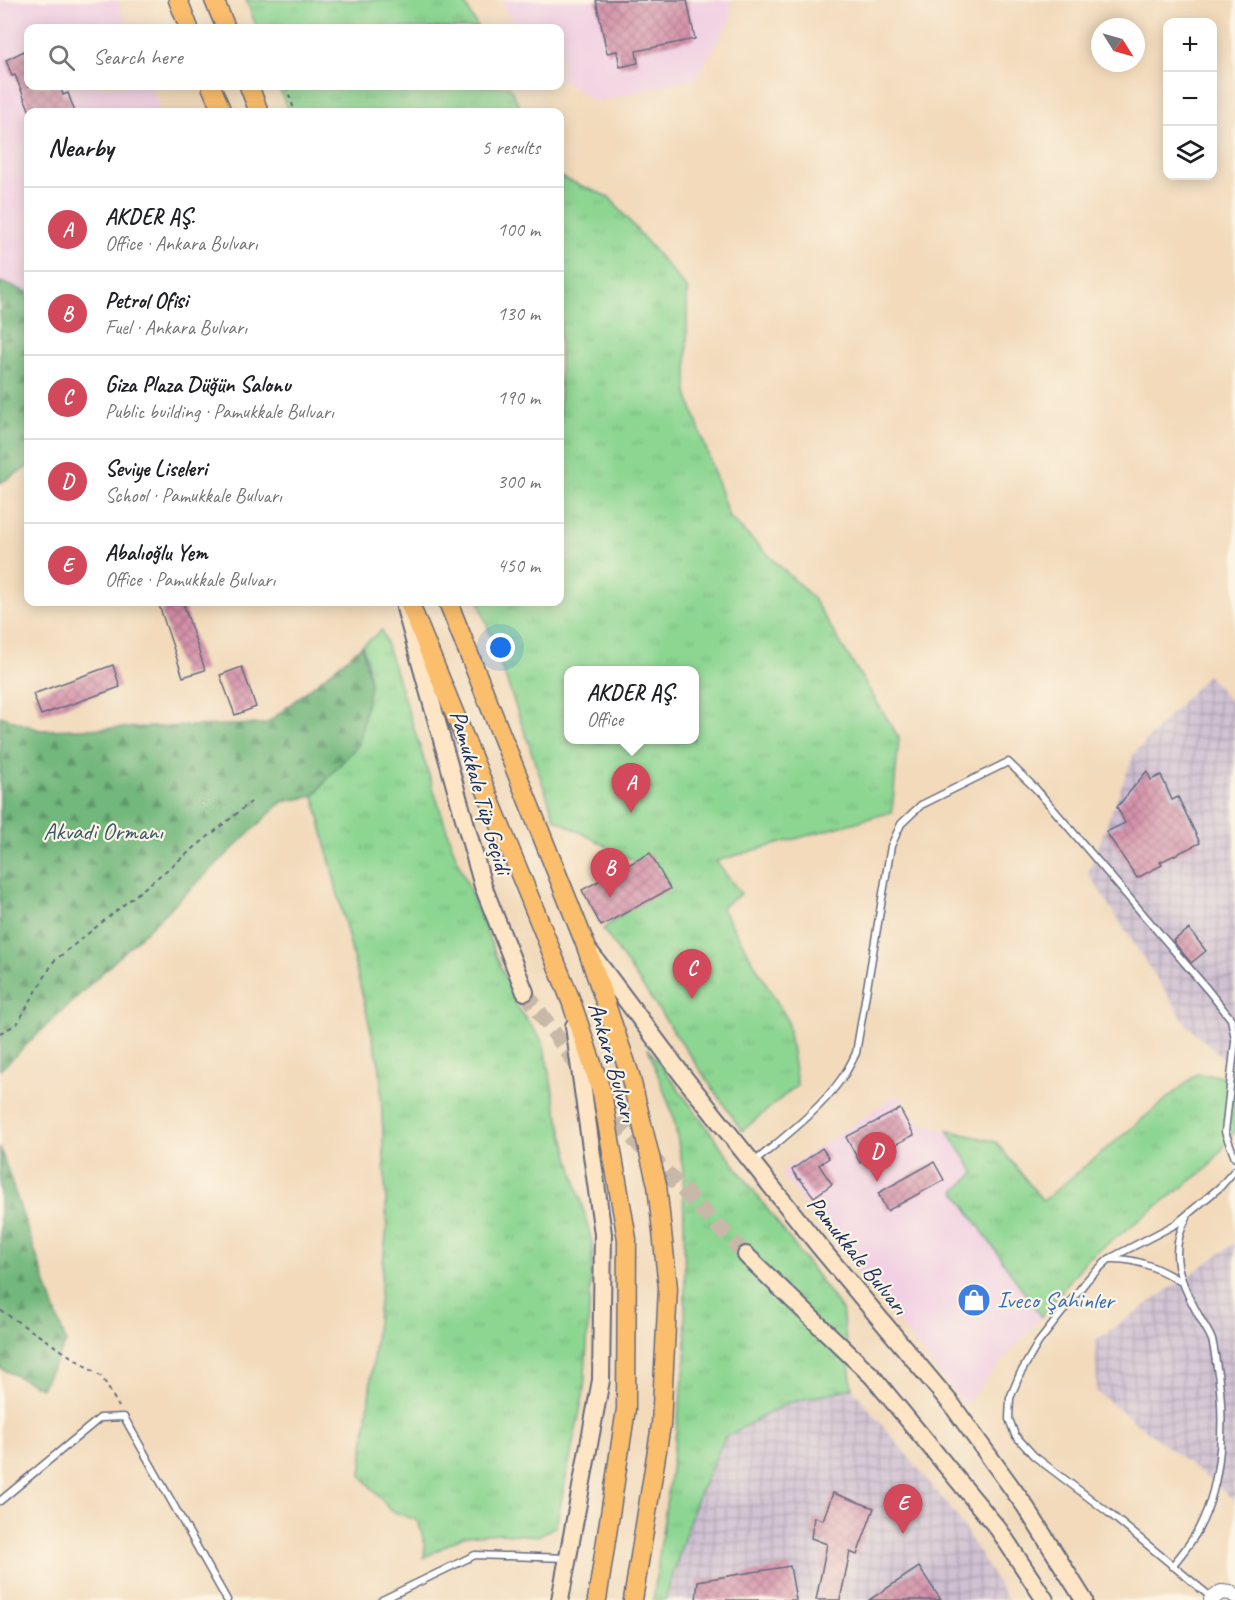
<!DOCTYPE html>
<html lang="en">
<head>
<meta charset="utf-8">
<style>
  :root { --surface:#fff; --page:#f6f6f6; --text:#202124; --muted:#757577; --line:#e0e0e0; --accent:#d1495b }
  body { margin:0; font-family:Caveat,sans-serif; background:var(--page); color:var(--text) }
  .controls { position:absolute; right:18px; top:18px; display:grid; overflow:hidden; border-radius:12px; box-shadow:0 3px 15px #0003 }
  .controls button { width:54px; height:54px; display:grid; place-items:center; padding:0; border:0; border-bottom:2px solid var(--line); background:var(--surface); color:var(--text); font:30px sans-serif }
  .compass { position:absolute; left:1091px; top:18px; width:54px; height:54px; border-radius:50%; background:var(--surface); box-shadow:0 3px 15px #0003; rotate:127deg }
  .you { position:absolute; left:501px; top:648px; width:21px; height:21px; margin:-15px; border:4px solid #fff; border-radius:50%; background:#1a73e8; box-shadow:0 0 0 9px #1a73e833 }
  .badge { display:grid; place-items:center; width:39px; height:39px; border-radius:50%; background:var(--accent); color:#fff; font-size:20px; font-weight:700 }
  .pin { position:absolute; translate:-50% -50px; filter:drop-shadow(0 2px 3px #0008) }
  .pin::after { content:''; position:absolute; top:32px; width:21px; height:18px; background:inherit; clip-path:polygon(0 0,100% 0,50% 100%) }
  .popup { position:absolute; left:564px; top:666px; width:135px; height:78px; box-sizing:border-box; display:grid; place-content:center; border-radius:12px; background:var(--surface); filter:drop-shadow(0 2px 4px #0005); font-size:20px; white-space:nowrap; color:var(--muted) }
  .popup b { font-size:22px; color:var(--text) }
  .popup::after { content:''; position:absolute; left:50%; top:100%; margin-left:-12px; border:12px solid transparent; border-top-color:var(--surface) }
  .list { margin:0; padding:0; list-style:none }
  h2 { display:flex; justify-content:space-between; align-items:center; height:78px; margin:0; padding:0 24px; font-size:26px }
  h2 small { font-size:20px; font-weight:400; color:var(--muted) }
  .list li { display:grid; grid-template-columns:39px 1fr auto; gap:18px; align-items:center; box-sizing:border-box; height:84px; padding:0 24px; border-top:2px solid var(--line) }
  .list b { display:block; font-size:22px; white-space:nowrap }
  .list p { margin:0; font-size:20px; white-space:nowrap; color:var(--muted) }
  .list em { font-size:20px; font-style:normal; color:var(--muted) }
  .icon { flex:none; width:33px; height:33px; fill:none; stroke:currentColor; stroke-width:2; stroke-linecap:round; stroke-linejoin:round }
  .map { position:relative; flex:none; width:1235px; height:1600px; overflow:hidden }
  .search { position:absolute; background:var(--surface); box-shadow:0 3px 15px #0003; left:24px; top:24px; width:540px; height:66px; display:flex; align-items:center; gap:15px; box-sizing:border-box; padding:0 21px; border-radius:12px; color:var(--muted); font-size:22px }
  .panel { position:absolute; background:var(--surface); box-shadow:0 3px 15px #0003; left:24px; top:108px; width:540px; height:498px; border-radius:12px }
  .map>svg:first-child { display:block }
  .built { fill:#f1d0e3 }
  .industrial { fill:url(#industrial-grid) }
  .grass { fill:url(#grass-tufts); stroke:#548278; stroke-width:1.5; fill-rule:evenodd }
  .forest { fill:url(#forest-firs); stroke:#46736d; stroke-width:1.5 }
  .building { fill:url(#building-cross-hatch) }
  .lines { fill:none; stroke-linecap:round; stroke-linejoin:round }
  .secondary-tunnel { stroke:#c7b8a8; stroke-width:16; stroke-dasharray:16 8; stroke-linecap:butt }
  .service-casing { stroke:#666b7f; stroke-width:9 }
  .tertiary-casing { stroke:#666b7f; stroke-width:16 }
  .secondary-casing { stroke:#666b7f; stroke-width:20 }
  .primary-casing { stroke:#666b7f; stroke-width:21 }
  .path { stroke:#666b7f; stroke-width:2; stroke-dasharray:4.5 4.5; stroke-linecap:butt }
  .service { stroke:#fff; stroke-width:6 }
  .tertiary { stroke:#fff; stroke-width:14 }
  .secondary { stroke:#fde5c5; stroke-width:16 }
  .primary { stroke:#fabe6d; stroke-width:18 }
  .labels { text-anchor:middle; stroke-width:4.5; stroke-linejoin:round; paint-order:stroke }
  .street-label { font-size:24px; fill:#1b2f5e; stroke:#fcf5e5 }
  .park-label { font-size:24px; fill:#38596b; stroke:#fcf5e5 }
  .shop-label { font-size:24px; fill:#366cbe; stroke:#fcf5e5; text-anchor:start }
</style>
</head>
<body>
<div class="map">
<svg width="1235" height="1600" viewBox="0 0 1235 1600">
  <defs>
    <pattern id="industrial-grid" width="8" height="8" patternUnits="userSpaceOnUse" patternTransform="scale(1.5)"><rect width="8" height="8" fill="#cebed1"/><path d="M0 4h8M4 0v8" fill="none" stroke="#a69bad"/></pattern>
    <pattern id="grass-tufts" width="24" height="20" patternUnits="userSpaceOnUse" patternTransform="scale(1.5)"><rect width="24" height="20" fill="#8dd692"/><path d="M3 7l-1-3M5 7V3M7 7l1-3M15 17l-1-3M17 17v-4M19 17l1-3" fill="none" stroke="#79b880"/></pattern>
    <pattern id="forest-firs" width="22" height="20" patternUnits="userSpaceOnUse" patternTransform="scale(1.5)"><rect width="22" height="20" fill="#72b77c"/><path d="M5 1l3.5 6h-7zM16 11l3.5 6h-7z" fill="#5d9569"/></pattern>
    <pattern id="building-cross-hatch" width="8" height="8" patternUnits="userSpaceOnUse" patternTransform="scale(1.5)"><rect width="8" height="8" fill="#d591a9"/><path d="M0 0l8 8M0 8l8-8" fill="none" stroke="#ac778d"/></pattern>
  </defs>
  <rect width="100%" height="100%" fill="#fcf5e5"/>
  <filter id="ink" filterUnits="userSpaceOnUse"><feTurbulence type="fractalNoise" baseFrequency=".0167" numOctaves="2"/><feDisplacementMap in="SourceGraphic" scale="12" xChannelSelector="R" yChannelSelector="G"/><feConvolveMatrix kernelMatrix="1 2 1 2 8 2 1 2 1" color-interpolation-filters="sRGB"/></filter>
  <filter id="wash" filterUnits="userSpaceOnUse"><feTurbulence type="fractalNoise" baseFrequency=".008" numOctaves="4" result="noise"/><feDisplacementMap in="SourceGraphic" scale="24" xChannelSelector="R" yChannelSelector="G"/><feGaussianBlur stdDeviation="1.35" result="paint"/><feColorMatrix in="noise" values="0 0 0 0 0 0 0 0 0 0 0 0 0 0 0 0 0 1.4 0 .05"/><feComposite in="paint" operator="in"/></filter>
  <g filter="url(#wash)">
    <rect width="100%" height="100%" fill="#f2dabb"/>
    <g class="built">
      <polygon points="0,0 117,0 128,28 28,28 28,86 150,86 161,112 28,112 28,292 0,282"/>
      <polygon points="500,0 731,0 731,20 696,78 596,102 560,79 560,28 516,28"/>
      <polygon points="898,1094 916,1122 947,1130 975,1174 955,1191 1041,1317 964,1405 780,1173"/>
    </g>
    <g class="industrial">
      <polygon points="1207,675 1235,706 1235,1069 1187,1025 1088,873 1134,754"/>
      <polygon points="1235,1243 1235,1500 1097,1392 1095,1341"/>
      <polygon points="852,1388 956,1515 1008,1600 665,1600 695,1503 725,1437 788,1403"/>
    </g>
    <g class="grass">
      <polygon points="246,0 463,0 478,28 257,28"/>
      <polygon points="278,86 509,86 523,112 289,112"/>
      <path d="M560 177 609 197 687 289V393L729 517 812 597 899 738 892 812 716 861 741 894 721 907 787 1019 797 1085 742 1131 603 929 669 879 555 819 479 602H560ZM568 670H694V740H568Z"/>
      <polygon points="382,630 452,846 516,1005 543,1042 556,1107 593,1246 584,1391 556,1526 538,1536 501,1533 463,1536 424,1558 425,1544 418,1521 390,1510 361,1475 387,1226 380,1068 314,796 331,774 359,744 370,684 367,660 362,646"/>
      <polygon points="648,1048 842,1310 852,1388 788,1403 725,1437 695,1503 665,1600 653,1600 686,1358 683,1169 673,1115"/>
      <polygon points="1197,1074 1235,1077 1235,1131 1209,1167 1086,1260 1041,1317 955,1191 975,1173 947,1130 996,1142 1043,1201"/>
    </g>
    <g class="forest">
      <polygon points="0,282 28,292 28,467 0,483"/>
      <polygon points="362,646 370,684 359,744 331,774 314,796 282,802 0,1070 0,716 40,730 266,724"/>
      <polygon points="0,1148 66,1343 41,1388 0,1368"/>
    </g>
    <g id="blocks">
      <g class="building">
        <polygon points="596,0 687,0 695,39 636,51 638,63 620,67 617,51 607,53"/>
        <polygon points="28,49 28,86 60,86 63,95 68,93 75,112 30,112 15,75 12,76 6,60"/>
        <polygon points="158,602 183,602 205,670 183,677"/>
        <polygon points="113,665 120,687 41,715 33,694"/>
        <polygon points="242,667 256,707 235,715 220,675"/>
        <polygon points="1147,771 1151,780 1161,775 1172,800 1178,797 1200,843 1160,862 1162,865 1137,878 1106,832 1125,823 1117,807"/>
        <polygon points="650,853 670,889 601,926 582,890"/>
        <polygon points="1189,929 1206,951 1191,963 1173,941"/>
        <polygon points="900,1109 914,1135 860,1163 846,1137"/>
        <polygon points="822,1148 829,1158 819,1165 832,1184 814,1197 800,1179 799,1180 792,1170"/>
        <polygon points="934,1162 944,1180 887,1211 878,1193"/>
        <polygon points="833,1493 874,1508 857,1555 850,1552 840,1600 816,1600 827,1544 811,1538 814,1517 823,1520"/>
        <polygon points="790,1566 796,1600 696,1600 698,1581"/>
        <polygon points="919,1567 941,1600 869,1600"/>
      </g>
    </g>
  </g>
  <g filter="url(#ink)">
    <use href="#blocks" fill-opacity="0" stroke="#666b7f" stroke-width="1.5"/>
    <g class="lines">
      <g class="secondary-tunnel">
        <polyline points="525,992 582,1072"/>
        <polyline points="603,1100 626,1131 746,1255"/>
      </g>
      <g class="service-casing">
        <g id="service">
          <polyline points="1235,1041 1225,1132 1235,1158"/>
          <path d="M753 1163C784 1137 819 1111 842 1078 848 1070 852 1061 856 1053L891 846 901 824 921 805 1008 762 1036 789 1207 989 1231 1019 1235 1039"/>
          <path d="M1111 1259C1138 1258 1160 1269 1183 1283"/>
          <polyline points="0,1501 100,1418 124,1417 227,1600"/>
          <path d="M1172 1566C1182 1554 1192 1542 1199 1528 1223 1482 1226 1413 1216 1362 1215 1355 1214 1347 1212 1340 1209 1332 1203 1324 1199 1316 1180 1282 1167 1253 1187 1217"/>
          <polyline points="1212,1598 1109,1513 1034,1456 1015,1435 1009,1419 1010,1398 1020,1374 1038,1343 1088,1279 1109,1259 1176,1224 1220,1187 1235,1170"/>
          <polyline points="382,1600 475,1555 566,1558"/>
        </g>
      </g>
      <g class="tertiary-casing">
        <polyline id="tertiary" points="1211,1600 1221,1592 1231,1593 1235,1596"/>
      </g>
      <g class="secondary-casing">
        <g id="secondary">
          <polyline points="405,608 483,886 525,992"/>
          <polyline points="590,952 683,1076 819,1246 952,1405 1025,1506 1084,1600"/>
          <polyline points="746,1255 872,1376 999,1530 1045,1600"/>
          <polyline points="560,1600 601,1380 603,1234 574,1026"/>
        </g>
      </g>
      <g class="primary-casing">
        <g id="primary">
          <polyline points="178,0 189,28"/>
          <polyline points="214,0 226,28"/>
          <polyline points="211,86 222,112"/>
          <polyline points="249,86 259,112"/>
          <polyline points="409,602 540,923 571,1001 602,1093 627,1239 626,1409 597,1600"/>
          <polyline points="448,602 586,946 630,1075 657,1185 668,1288 661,1425 633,1600"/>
        </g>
      </g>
      <g class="path">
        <polyline points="286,86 295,112"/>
        <polyline points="0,1033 17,1024 54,961 251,802"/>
        <polyline points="0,1310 102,1377 119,1407"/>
      </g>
      <use href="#service" class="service"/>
      <use href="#tertiary" class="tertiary"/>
      <use href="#secondary" class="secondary"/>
      <use href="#primary" class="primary"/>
    </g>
  </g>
  <defs>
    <g id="shop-disc" transform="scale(1.725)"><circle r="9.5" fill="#3f7fe0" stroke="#fcf5e5"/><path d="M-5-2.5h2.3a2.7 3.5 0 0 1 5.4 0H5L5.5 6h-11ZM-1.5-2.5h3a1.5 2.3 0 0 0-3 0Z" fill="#fff"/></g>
  </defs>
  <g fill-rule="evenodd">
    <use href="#shop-disc" x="974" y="1300"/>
  </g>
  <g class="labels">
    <g class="street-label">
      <text transform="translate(481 792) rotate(74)" y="8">Pamukkale Tüp Geçidi</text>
      <text transform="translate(613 1062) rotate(74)" y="8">Ankara Bulvarı</text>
      <text transform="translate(858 1255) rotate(51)" y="8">Pamukkale Bulvarı</text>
    </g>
    <g class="park-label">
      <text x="103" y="839">Akvadi Ormanı</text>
    </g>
    <g class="shop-label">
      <text x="997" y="1308">Iveco Şahinler</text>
    </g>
  </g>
</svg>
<div class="controls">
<button>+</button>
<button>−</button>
<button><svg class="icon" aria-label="layers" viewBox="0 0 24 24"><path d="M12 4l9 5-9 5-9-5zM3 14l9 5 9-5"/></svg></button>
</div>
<svg class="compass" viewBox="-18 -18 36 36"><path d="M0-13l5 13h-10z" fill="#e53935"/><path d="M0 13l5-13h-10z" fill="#757577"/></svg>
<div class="you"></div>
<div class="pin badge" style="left:631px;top:813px">A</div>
<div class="popup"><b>AKDER AŞ.</b>Office</div>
<div class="pin badge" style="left:610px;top:898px">B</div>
<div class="pin badge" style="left:692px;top:999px">C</div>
<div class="pin badge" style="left:877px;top:1182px">D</div>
<div class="pin badge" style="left:903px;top:1534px">E</div>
<div class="search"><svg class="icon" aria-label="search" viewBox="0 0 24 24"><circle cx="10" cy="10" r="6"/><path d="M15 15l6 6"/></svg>Search here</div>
<section class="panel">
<h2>Nearby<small>5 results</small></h2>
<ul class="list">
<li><span class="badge">A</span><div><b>AKDER AŞ.</b><p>Office · Ankara Bulvarı</p></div><em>100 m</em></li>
<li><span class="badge">B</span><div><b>Petrol Ofisi</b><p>Fuel · Ankara Bulvarı</p></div><em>130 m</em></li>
<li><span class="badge">C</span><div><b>Giza Plaza Düğün Salonu</b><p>Public building · Pamukkale Bulvarı</p></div><em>190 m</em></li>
<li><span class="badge">D</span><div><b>Seviye Liseleri</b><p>School · Pamukkale Bulvarı</p></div><em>300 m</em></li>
<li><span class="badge">E</span><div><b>Abalıoğlu Yem</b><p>Office · Pamukkale Bulvarı</p></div><em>450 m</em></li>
</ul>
</section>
</div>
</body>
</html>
